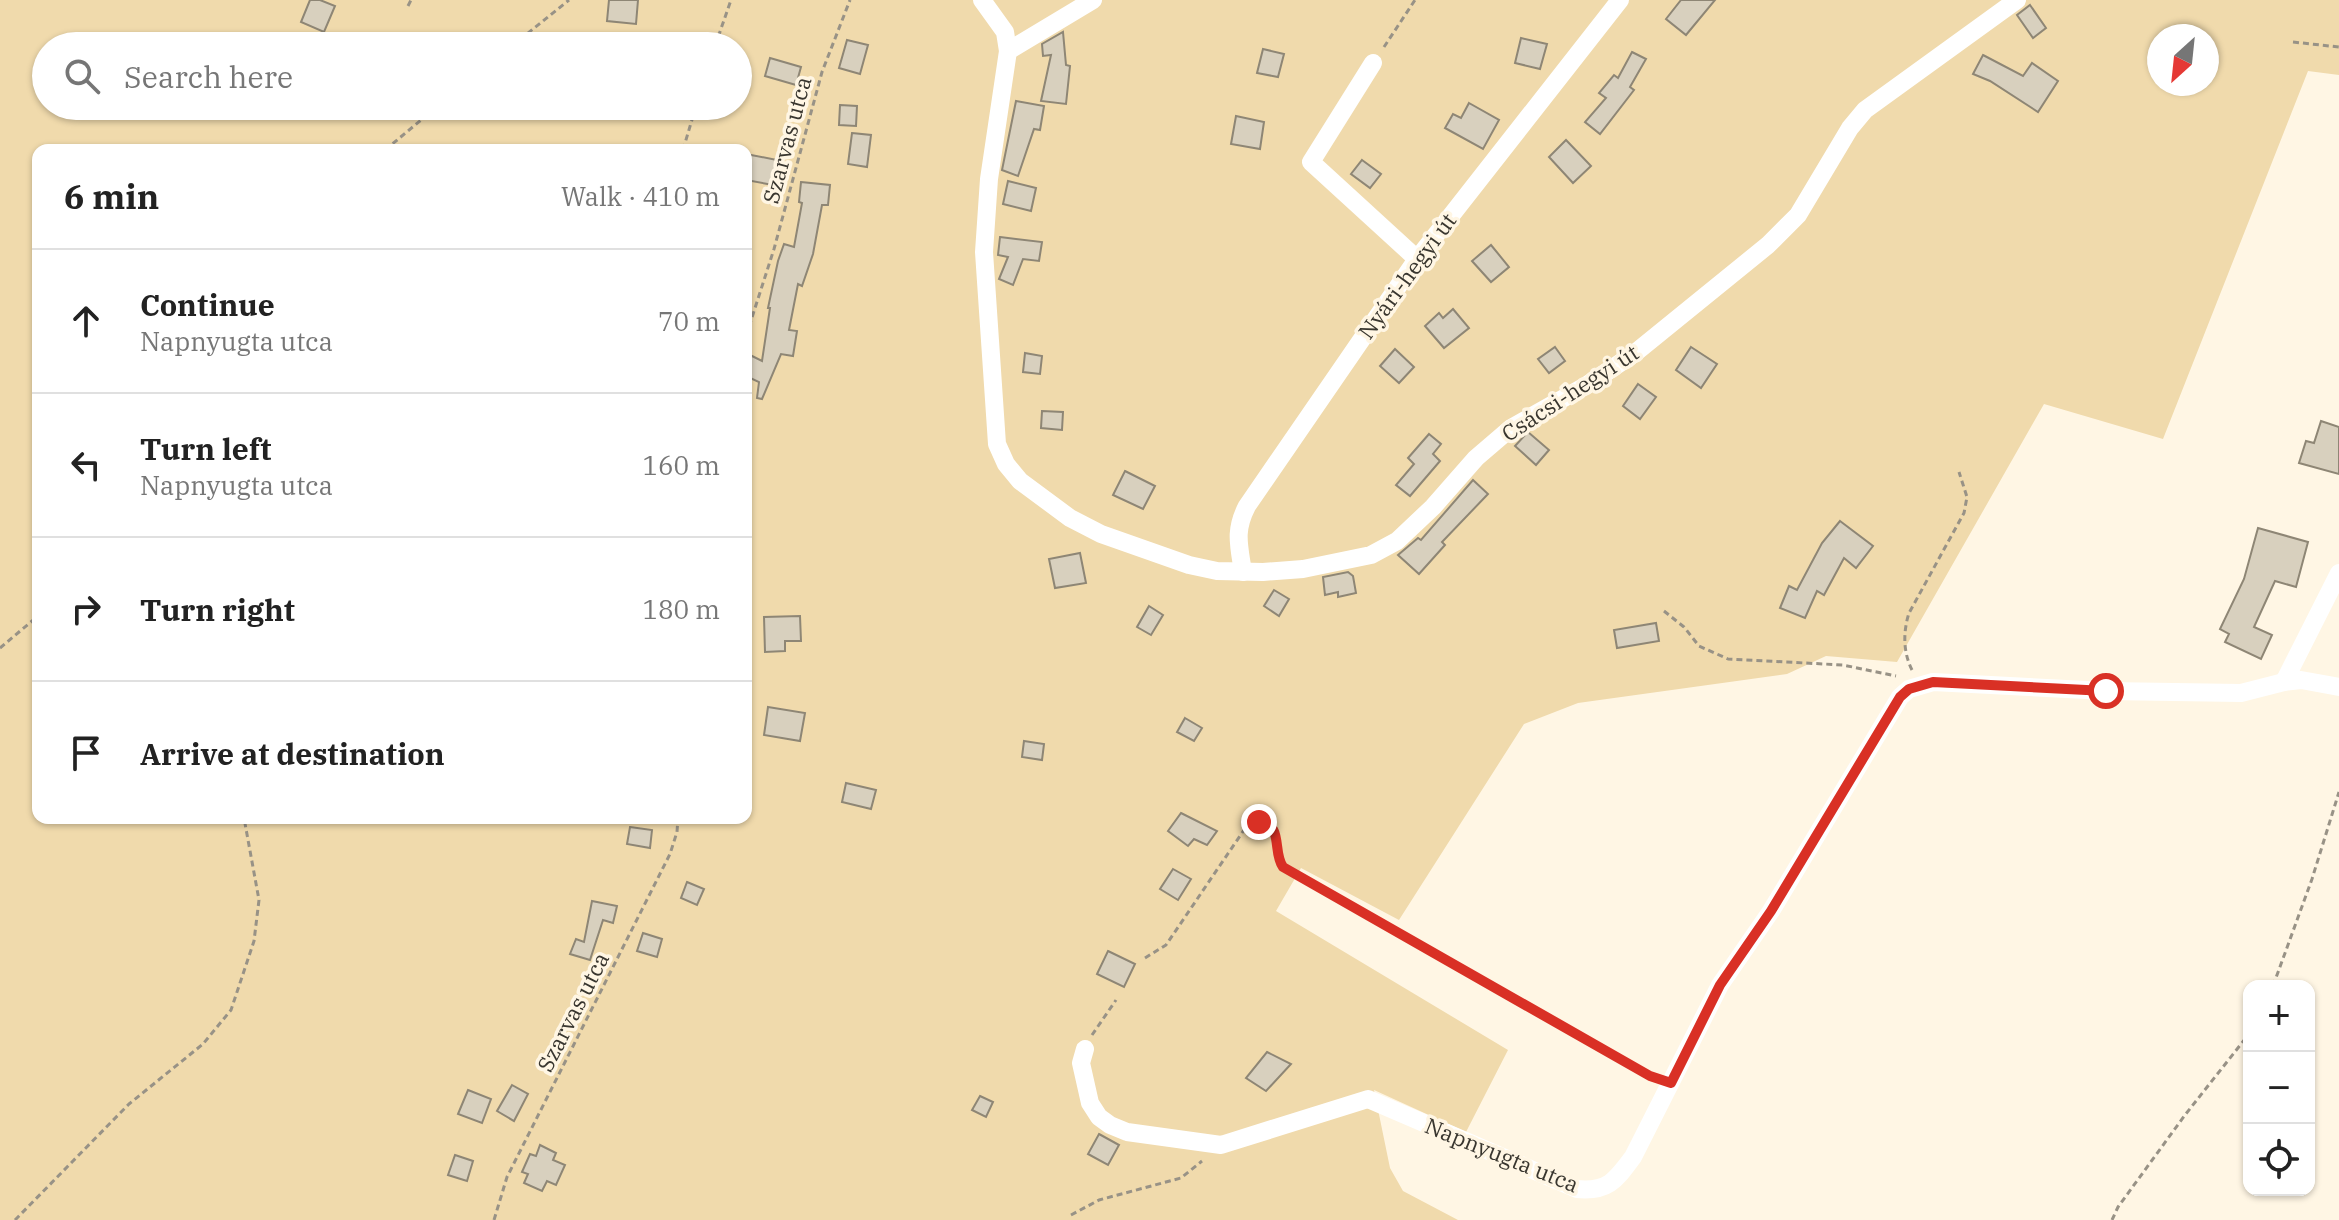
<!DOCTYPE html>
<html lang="en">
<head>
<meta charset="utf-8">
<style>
  :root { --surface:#fff; --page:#f2f2f2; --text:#222; --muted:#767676; --line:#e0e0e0 }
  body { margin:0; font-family:"IBM Plex Serif",serif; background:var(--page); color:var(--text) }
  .controls { position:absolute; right:24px; bottom:24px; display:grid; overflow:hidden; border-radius:16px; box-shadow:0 2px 6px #0004 }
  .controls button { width:72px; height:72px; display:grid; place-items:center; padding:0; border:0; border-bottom:2px solid var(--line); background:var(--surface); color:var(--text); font:40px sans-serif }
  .compass { position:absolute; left:2147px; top:24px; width:72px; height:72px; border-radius:50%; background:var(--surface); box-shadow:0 2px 6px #0004; rotate:207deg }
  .stop { position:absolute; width:24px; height:24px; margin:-18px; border:6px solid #d93025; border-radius:50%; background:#fff }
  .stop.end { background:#d93025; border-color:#fff; box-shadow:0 2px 8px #0008 }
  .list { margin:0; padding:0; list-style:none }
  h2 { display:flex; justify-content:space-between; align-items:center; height:104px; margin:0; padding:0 32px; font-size:34px }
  h2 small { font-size:26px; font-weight:400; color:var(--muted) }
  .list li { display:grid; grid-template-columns:52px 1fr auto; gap:24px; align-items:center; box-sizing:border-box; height:144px; padding:0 32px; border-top:2px solid var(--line) }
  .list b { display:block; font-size:30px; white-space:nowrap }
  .list p { margin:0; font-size:26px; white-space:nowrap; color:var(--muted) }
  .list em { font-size:26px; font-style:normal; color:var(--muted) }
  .icon { flex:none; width:44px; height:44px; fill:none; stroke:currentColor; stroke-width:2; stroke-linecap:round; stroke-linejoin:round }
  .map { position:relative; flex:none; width:2339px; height:1220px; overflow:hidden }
  .search { position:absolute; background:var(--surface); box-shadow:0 2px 6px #0004; left:32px; top:32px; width:720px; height:88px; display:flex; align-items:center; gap:20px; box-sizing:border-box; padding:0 28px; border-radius:44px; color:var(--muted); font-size:30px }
  .panel { position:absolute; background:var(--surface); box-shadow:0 2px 6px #0004; left:32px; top:144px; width:720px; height:680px; border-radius:16px }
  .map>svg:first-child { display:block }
  .green { fill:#f0daac; fill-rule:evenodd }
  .building { fill:#d8d0be; stroke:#8e8675; stroke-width:2 }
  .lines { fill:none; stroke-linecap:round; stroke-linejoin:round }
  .path { stroke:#989286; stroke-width:3; stroke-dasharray:6 4; stroke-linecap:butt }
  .minor { stroke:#fff; stroke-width:18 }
  .route { stroke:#d93025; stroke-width:10 }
  .labels { text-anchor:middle; stroke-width:7; stroke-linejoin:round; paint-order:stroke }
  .street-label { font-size:22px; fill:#39362f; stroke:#fff6e4 }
</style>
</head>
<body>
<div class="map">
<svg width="2339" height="1220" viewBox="0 0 2339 1220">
  <rect width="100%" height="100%" fill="#fff6e4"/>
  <path class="green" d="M0 0H2339V75L2308 71 2163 439 2044 404 1897 662 1826 656 1787 674 1578 703 1524 724 1399 920 1301 868 1276 911 1508 1050 1466 1132 1374 1090 1390 1168 1403 1191 1458 1220H0ZM2159 36H2207V84H2159ZM46 46H738V106H46ZM38 150H746V818H38Z"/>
  <g class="building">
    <polygon points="310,0 320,0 335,6 324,32 301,22"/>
    <polygon points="609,0 638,0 636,24 607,21"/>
    <polygon points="1681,0 1715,0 1686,35 1666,19"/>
    <polygon points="2030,5 2046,28 2033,38 2017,15"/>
    <polygon points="1063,32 1066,65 1070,66 1066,104 1041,101 1051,55 1043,56 1042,44"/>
    <polygon points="1521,38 1547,44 1540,69 1515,63"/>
    <polygon points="847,40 868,45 860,74 839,68"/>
    <polygon points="1263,49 1284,54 1278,77 1257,73"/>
    <polygon points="1632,52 1646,59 1630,87 1634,90 1600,134 1585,122 1606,98 1599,93 1614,75 1618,78"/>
    <polygon points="1983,55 2023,76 2032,63 2058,81 2038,112 1990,81 1973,74"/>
    <polygon points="770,58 801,67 796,85 765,76"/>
    <polygon points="1016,101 1044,106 1040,130 1034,129 1018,176 1002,170"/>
    <polygon points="1469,103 1499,120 1483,149 1445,128 1453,114 1461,118"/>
    <polygon points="840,105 857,106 856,126 839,125"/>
    <polygon points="1236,116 1264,122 1260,149 1231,144"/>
    <polygon points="852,133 871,135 867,167 848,164"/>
    <polygon points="1566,140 1591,166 1573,183 1549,157"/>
    <polygon points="746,154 777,160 773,185 746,180"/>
    <polygon points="1362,160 1381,174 1370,188 1351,174"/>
    <polygon points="1008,181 1036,188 1031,211 1003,204"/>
    <polygon points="801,182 830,185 828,205 822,205 813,254 802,286 798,284 789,330 797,331 793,356 781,354 762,399 757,398 759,382 746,376 746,365 750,355 762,361 770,308 768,308 778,261 784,244 794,247 802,203 799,202"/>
    <polygon points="1000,237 1042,242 1039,261 1023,259 1013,285 999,279 1008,257 998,255"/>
    <polygon points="1491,245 1509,267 1491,282 1472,261"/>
    <polygon points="1453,309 1469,328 1444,348 1425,326 1439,313 1443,318"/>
    <polygon points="1555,347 1565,361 1549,373 1538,359"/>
    <polygon points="1691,347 1717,364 1701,388 1676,370"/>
    <polygon points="1395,349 1414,367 1399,383 1380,366"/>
    <polygon points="1025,353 1042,356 1040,374 1023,372"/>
    <polygon points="1638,384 1656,397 1640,419 1623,406"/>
    <polygon points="1042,411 1063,412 1062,430 1041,428"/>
    <polygon points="2321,421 2339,427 2339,474 2299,463 2306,441 2314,443"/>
    <polygon points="1528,432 1549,450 1536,465 1515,446"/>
    <polygon points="1429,434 1441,444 1433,454 1440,461 1410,496 1396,485 1414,464 1408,458"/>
    <polygon points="1125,471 1155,486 1143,509 1113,495"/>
    <polygon points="1473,480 1488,494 1442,542 1445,545 1419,574 1398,555 1418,538 1421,540"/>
    <polygon points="1840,521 1873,546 1856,568 1844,558 1824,595 1817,591 1805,618 1780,608 1789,586 1797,590 1822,543"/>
    <polygon points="2258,528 2308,542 2296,587 2275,581 2254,627 2272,635 2261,659 2225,642 2229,634 2220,629 2244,579"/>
    <polygon points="1080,553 1086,583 1055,588 1049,559"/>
    <polygon points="1348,572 1353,576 1356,593 1338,597 1338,592 1325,595 1323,577"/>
    <polygon points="1274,590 1289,599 1279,616 1264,606"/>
    <polygon points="1149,606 1163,615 1151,635 1137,627"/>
    <polygon points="800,616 801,641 785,641 785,651 765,652 764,617"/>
    <polygon points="1656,623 1659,641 1617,648 1614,630"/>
    <polygon points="768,707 805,713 800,741 764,735"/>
    <polygon points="1185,718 1202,728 1194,741 1177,732"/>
    <polygon points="1024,741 1044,744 1042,760 1022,757"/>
    <polygon points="846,783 876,790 871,809 842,802"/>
    <polygon points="1181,813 1217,831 1207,845 1194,839 1188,846 1168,831"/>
    <polygon points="630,827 652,830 650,848 627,844"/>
    <polygon points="1173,869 1191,879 1178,900 1160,889"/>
    <polygon points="687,882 704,889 697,905 681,898"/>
    <polygon points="592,901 617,906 613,923 603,920 590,960 570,954 576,939 584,942"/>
    <polygon points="643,933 662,939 657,957 637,951"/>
    <polygon points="1108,951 1135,964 1124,987 1097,974"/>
    <polygon points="1267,1052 1291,1064 1266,1091 1246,1078"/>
    <polygon points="512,1085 528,1094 514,1121 497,1111"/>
    <polygon points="468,1090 491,1099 482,1123 458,1114"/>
    <polygon points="980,1096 993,1102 986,1117 972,1110"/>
    <polygon points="1099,1134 1119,1145 1108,1165 1088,1154"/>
    <polygon points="540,1145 556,1153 553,1160 565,1165 556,1185 547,1181 542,1191 524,1183 528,1174 522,1172 530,1154 536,1156"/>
    <polygon points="455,1155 473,1161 467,1181 448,1175"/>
  </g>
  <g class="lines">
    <g class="path">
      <polyline points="408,6 411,0"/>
      <polyline points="2293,42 2339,47"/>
      <polyline points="512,46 569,0"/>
      <polyline points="715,46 731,0"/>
      <polyline points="1384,47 1415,0"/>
      <polyline points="385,150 438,106"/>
      <polyline points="683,150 696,106"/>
      <polyline points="746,336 774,249 822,72 850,0"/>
      <polyline points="1664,611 1684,627 1699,646 1728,659 1843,665 1896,676"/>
      <polyline points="0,648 38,616"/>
      <path d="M1912 670C1903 652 1903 632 1909 613L1964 513 1967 497 1959 472"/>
      <path d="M1145 958 1166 945 1246 827C1288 810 1269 847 1283 867L1652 1077"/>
      <polyline points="2273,986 2312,879 2339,792"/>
      <polyline points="1092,1035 1116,1000"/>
      <polyline points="1071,1215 1099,1200 1181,1178 1202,1161"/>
      <polyline points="15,1220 129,1104 203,1044 231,1010 254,941 259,900 244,818"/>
      <polyline points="494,1220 507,1177 670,854 677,832 678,818"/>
      <polyline points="2112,1220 2118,1207 2185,1115 2249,1034"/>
    </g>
    <g class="minor">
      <polyline points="982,0 1005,32 1008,51 989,179 984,252 997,444 1006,464 1020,481 1070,518 1101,534 1189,565 1217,571 1263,572 1303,569 1371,555 1397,541 1433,507 1476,458 1511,428 1587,385 1635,353 1768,245 1798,215 1850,128 1865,110 2017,0"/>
      <polyline points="1008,51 1093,0"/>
      <polyline points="1373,63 1311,162 1417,259"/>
      <path d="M1243 572C1239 545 1234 531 1247 506L1417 259 1620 0"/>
      <polyline points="2284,682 2339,573"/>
      <path d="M1085 1049 1081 1063 1090 1103 1099 1117 1110 1125 1127 1132 1221 1145 1368 1099 1577 1189C1608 1192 1616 1180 1633 1157L1720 985 1771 911 1900 697 1909 689 1933 682 2106 691 2241 693 2284 682 2301 680 2339 687"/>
    </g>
  </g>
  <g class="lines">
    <path class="route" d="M1259 822C1284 824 1272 852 1283 867L1650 1076 1671 1083 1720 985 1771 911 1900 697 1909 689 1933 682 2106 691"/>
  </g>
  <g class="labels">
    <g class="street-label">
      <text transform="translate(787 140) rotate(-75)" y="8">Szarvas utca</text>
      <text transform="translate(1407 276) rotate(-54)" y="8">Nyári-hegyi út</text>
      <text transform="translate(1570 393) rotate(-33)" y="8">Csácsi-hegyi út</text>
      <text transform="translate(573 1012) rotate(-63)" y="8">Szarvas utca</text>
      <text transform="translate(1502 1155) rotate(22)" y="8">Napnyugta utca</text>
    </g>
  </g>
</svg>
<div class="controls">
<button>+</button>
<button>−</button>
<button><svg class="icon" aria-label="locate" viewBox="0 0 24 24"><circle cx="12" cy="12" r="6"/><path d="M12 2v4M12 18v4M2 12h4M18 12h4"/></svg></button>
</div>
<svg class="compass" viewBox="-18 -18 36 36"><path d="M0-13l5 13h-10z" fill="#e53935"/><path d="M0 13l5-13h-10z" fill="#767676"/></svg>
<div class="stop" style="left:2106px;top:691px"></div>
<div class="stop end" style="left:1259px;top:822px"></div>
<div class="search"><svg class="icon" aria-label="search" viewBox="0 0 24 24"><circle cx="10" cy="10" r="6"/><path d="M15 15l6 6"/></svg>Search here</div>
<section class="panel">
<h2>6 min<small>Walk · 410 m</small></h2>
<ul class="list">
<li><svg class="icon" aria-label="ahead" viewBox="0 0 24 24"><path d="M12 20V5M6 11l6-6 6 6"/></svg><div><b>Continue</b><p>Napnyugta utca</p></div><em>70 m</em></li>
<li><svg class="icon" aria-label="left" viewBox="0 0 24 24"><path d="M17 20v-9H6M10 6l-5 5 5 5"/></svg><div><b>Turn left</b><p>Napnyugta utca</p></div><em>160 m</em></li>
<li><svg class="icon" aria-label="right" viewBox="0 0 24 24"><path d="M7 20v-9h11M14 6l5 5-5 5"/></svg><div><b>Turn right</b></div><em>180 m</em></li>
<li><svg class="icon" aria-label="arrive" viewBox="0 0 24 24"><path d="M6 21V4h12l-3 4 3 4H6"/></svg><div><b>Arrive at destination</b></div></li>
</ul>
</section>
</div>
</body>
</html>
